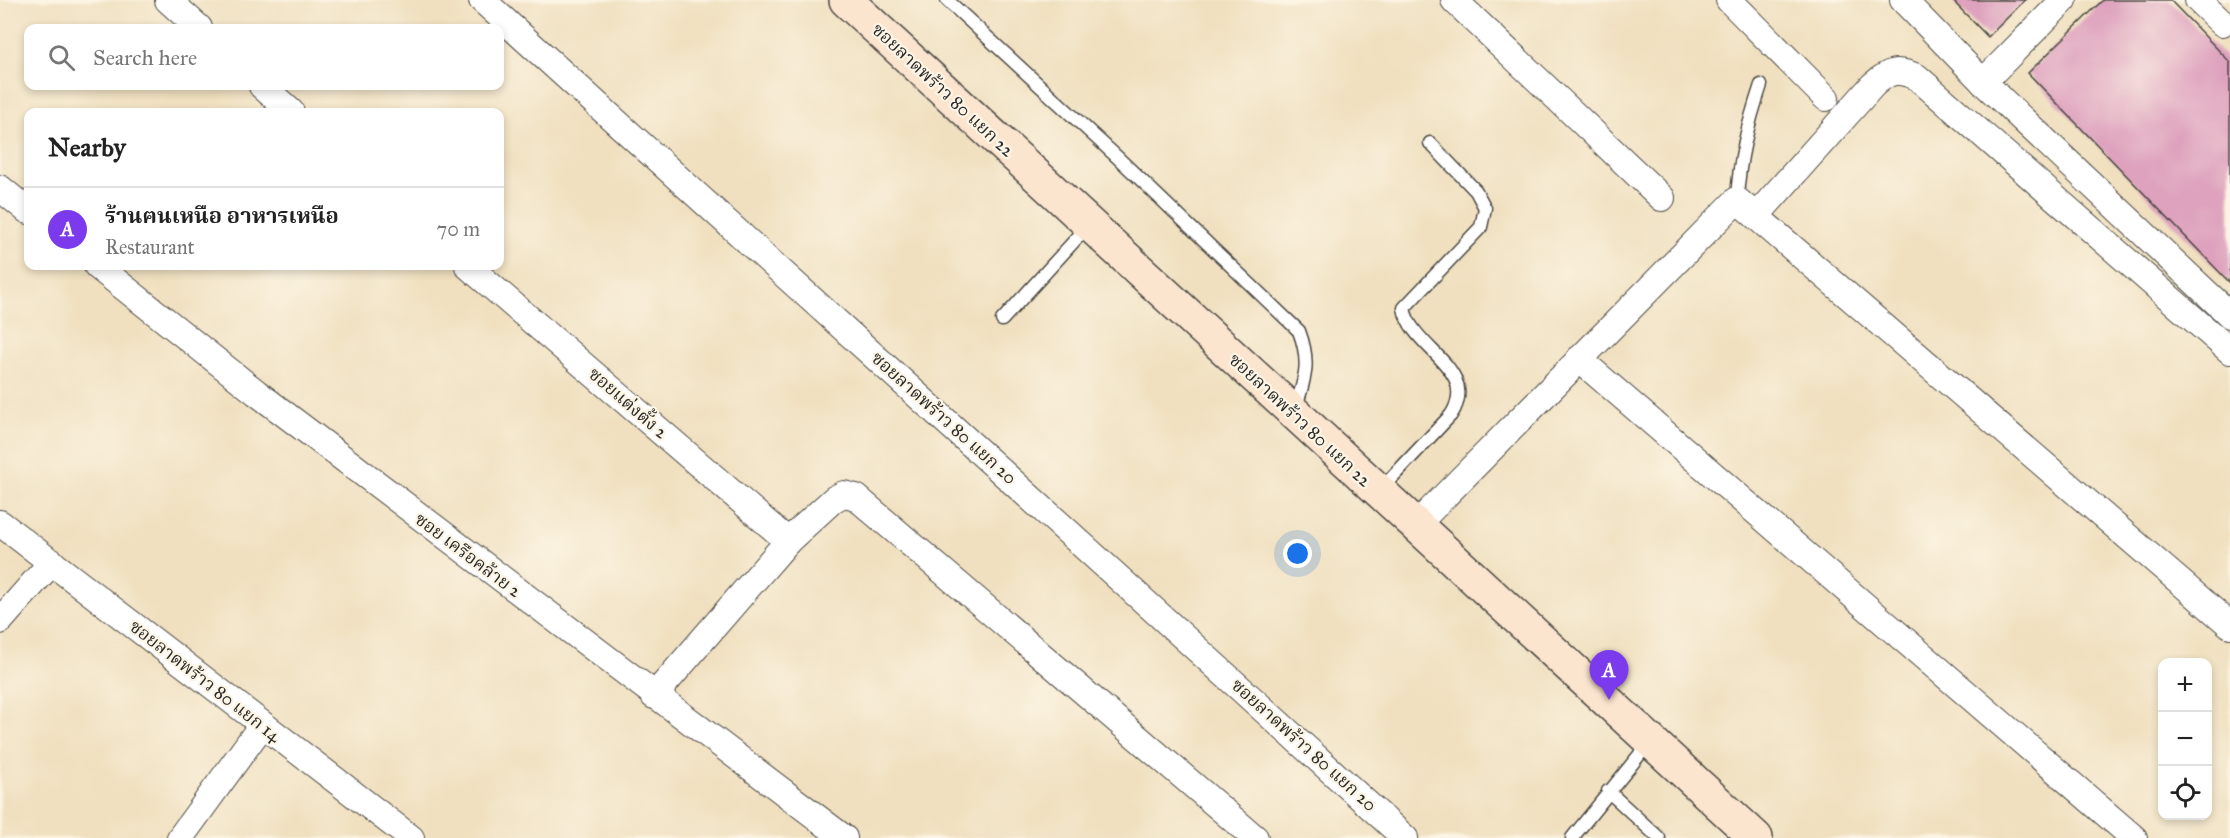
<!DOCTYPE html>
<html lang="en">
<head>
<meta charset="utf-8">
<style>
  :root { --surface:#fff; --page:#f6f6f6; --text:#222; --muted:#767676; --line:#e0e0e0; --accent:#7c3aed }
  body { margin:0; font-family:"IM FELL Great Primer","Noto Serif Thai",serif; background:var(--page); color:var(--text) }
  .controls { position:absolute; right:18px; bottom:18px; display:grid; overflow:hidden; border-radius:12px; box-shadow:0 3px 9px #0003 }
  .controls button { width:54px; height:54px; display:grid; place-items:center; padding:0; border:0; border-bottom:2px solid var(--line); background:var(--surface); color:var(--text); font:30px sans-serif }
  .you { position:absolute; left:1298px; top:554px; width:21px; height:21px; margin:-15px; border:4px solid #fff; border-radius:50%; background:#1a73e8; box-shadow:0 0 0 9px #1a73e833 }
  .badge { display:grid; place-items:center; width:39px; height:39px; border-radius:50%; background:var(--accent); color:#fff; font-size:20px; font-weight:700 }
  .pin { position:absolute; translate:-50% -50px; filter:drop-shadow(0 2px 3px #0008) }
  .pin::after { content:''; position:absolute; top:32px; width:21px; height:18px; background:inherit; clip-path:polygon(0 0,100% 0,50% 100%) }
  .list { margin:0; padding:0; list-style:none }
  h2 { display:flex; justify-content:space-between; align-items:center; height:78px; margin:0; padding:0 24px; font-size:26px }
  h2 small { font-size:20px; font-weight:400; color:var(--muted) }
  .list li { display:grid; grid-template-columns:39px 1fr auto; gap:18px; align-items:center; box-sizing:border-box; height:84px; padding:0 24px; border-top:2px solid var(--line) }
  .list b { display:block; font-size:22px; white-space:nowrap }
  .list p { margin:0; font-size:20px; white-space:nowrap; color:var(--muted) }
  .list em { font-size:20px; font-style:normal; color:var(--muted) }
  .icon { flex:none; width:33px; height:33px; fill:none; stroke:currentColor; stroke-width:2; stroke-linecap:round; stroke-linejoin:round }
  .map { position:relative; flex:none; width:2230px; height:838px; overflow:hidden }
  .search { position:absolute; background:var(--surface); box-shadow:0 3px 9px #0003; left:24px; top:24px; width:480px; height:66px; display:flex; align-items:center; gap:15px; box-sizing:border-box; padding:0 21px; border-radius:12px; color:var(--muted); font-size:22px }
  .panel { position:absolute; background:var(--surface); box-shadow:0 3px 9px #0003; left:24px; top:108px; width:480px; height:162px; border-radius:12px }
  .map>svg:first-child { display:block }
  .building { fill:#dea1be }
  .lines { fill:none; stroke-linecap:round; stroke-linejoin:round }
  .lane-casing { stroke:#494641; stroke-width:15 }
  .street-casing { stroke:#494641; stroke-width:28 }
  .secondary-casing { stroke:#494641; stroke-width:36 }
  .lane { stroke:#fff; stroke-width:12 }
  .street { stroke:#fff; stroke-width:26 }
  .secondary { stroke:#fce5cf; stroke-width:33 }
  .labels { text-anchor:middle; stroke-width:4.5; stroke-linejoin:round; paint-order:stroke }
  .street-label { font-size:18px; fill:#2b2b2b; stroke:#fcf5e5 }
</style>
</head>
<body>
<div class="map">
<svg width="2230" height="838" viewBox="0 0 2230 838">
  <rect width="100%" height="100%" fill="#fcf5e5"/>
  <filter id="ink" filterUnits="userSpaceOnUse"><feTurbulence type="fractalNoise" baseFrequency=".0167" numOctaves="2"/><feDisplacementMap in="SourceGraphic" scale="12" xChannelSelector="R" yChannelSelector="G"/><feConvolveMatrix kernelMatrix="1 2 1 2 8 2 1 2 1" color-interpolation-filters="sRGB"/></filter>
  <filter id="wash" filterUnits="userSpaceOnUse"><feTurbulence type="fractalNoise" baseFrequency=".008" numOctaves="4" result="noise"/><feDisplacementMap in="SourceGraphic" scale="24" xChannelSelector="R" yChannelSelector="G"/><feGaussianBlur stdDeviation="1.35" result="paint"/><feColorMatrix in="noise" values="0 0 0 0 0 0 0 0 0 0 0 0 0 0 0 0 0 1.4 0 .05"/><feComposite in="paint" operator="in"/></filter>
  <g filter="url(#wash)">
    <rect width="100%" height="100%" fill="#f0e0c0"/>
    <g id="blocks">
      <g class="building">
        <polygon points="1952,0 2025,0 1988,37"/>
        <polygon points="2103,0 2170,0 2230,62 2230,283 2028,73"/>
      </g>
    </g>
  </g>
  <g filter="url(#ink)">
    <use href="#blocks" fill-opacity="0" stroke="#494641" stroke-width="1.5"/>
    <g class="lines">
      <g class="lane-casing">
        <g id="lane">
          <path d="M947 0 1116 156 1299 331C1311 363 1305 378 1295 410"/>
          <path d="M1737 200C1739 159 1748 124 1761 85"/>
          <polyline points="1002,320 1088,226"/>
          <path d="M1381 489 1451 415C1481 369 1411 349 1404 308L1481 227 1485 208 1476 191 1430 143"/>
          <polyline points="1608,791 1659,838"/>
          <polyline points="1572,838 1649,743"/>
        </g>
      </g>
      <g class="street-casing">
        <g id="street">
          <polyline points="168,0 199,28"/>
          <polyline points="482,0 1405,838"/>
          <polyline points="1454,0 1662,198"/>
          <polyline points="1729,0 1826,98"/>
          <polyline points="1903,0 1983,82 2230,315"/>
          <polyline points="2198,0 2222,23"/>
          <polyline points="1983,82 2064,0"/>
          <polyline points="262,86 291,112"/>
          <polyline points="0,188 28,211"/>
          <path d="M1756 216 1873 85C1889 71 1896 68 1917 77L2230 351"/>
          <polyline points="97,266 257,393 844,838"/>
          <polyline points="468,266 788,541"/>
          <polyline points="1579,359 2134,838"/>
          <polyline points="0,523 411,838"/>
          <polyline points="1415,526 1737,200 2230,625"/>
          <polyline points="0,621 52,562"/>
          <polyline points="654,696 788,541 834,499 844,494 856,497 1255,838"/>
          <polyline points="180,838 262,725"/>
        </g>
      </g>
      <g class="secondary-casing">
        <polyline id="secondary" points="846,0 1756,838"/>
      </g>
      <use href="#lane" class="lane"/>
      <use href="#street" class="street"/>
      <use href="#secondary" class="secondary"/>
    </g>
  </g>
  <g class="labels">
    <g class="street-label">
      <text transform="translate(943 90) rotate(43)" y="6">ซอยลาดพร้าว 80 แยก 22</text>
      <text transform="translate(628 403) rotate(41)" y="6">ซอยแต่งตั้ง 2</text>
      <text transform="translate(944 418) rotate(42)" y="6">ซอยลาดพร้าว 80 แยก 20</text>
      <text transform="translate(1300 420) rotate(43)" y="6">ซอยลาดพร้าว 80 แยก 22</text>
      <text transform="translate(468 555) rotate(37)" y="6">ซอย เครือคล้าย 2</text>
      <text transform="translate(205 681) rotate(38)" y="6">ซอยลาดพร้าว 80 แยก 14</text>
      <text transform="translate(1304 745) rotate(42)" y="6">ซอยลาดพร้าว 80 แยก 20</text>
    </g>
  </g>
</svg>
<div class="controls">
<button>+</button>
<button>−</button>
<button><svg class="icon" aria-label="locate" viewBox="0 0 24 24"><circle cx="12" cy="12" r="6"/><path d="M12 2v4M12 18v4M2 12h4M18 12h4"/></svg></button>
</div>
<div class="you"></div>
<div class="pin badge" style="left:1609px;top:700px">A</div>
<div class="search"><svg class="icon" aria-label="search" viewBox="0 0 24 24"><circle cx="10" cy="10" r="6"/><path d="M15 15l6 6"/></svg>Search here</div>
<section class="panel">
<h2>Nearby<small></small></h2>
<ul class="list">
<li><span class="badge">A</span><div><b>ร้านฅนเหนือ อาหารเหนือ</b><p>Restaurant</p></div><em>70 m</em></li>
</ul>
</section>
</div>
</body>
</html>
